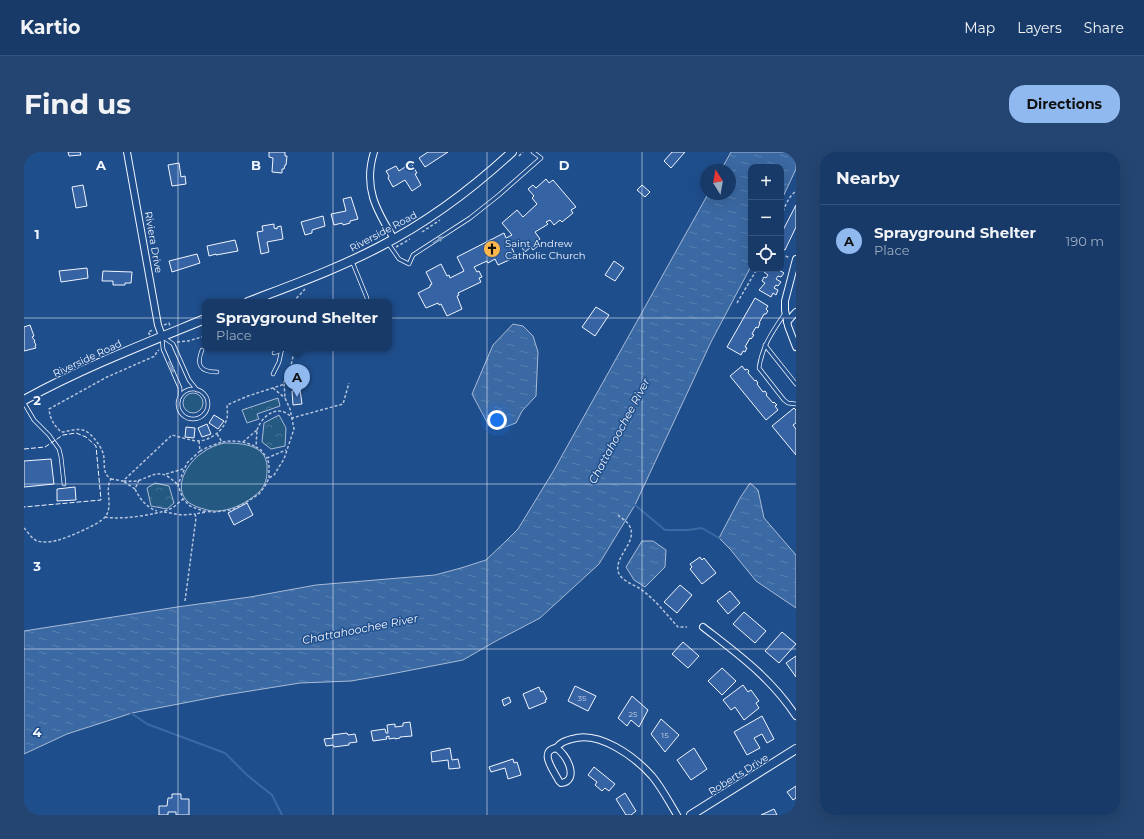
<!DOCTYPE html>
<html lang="en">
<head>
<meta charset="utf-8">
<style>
  :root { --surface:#173a69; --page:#244571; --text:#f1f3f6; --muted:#9eadc0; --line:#36547d; --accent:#90b9f0 }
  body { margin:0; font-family:Montserrat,sans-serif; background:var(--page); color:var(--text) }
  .controls { position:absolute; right:12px; top:12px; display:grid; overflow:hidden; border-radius:8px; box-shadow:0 4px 16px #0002 }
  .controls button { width:36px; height:36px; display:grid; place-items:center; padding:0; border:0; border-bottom:1px solid var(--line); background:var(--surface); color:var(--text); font:20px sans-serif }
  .compass { position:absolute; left:676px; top:12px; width:36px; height:36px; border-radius:50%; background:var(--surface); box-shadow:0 4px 16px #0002; rotate:349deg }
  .you { position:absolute; left:473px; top:268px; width:14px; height:14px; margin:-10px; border:3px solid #fff; border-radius:50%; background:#1a73e8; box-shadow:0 0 0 6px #1a73e833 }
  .badge { display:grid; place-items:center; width:26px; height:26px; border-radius:50%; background:var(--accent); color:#111; font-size:13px; font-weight:700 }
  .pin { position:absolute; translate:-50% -33px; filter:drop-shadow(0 1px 2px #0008) }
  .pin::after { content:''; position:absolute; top:21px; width:14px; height:12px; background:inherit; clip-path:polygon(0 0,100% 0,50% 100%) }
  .popup { position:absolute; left:178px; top:147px; width:190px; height:52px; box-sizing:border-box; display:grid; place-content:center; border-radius:8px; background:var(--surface); filter:drop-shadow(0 1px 3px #0005); font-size:13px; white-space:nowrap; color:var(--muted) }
  .popup b { font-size:15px; color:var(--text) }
  .popup::after { content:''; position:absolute; left:50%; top:100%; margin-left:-8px; border:8px solid transparent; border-top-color:var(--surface) }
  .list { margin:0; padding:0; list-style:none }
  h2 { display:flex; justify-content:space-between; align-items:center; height:52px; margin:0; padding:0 16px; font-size:17px }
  h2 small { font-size:13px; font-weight:400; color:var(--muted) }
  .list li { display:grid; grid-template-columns:26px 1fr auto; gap:12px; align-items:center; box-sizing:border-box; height:72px; padding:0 16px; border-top:1px solid var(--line) }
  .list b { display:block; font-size:15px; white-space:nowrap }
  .list p { margin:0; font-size:13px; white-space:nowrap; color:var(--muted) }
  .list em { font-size:13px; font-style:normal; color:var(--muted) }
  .icon { flex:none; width:22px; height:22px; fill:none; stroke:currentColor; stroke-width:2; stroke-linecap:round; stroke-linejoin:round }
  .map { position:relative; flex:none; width:772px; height:663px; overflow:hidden; border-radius:16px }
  header { display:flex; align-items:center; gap:24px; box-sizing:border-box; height:56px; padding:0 20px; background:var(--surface); border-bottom:1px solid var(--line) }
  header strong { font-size:19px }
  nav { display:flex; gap:22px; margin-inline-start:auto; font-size:14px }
  .intro { display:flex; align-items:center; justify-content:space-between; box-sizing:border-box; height:96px; padding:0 24px }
  h1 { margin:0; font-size:28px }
  .button { padding:10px 18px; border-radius:16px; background:var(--accent); color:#111; font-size:14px; font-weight:700 }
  main { display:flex; gap:24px; padding:0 24px }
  aside { flex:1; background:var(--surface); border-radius:16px; box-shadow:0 4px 16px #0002 }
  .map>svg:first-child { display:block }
  .green { fill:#245a82; stroke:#a8bbd7 }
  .forest { fill:url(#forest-crowns); stroke:#a8bbd7 }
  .water { fill:url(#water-ripples); stroke:#a8bbd7 }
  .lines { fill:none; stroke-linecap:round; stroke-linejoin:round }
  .stream { stroke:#3b69a3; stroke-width:2 }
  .building { fill:#3563a3; stroke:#f2f6ff }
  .service-casing { stroke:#f2f6ff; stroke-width:4.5 }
  .minor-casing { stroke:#f2f6ff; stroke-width:8 }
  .tertiary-casing { stroke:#f2f6ff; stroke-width:10 }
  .path { stroke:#b3c4dc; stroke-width:1.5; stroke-dasharray:3 2; stroke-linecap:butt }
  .service { stroke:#1f4e8c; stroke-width:3 }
  .minor { stroke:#1f4e8c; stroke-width:6 }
  .tertiary { stroke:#1f4e8c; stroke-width:8 }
  .fence { stroke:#f2f6ff; stroke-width:1; stroke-dasharray:5 2; stroke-linecap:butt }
  .oneway { fill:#7e9ac0 }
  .grid { fill:none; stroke:#f2f6ff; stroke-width:1; stroke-opacity:0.55 }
  .labels { text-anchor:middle; stroke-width:3; stroke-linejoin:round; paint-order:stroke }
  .number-label { font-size:8px; fill:#c3d1e8 }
  .street-label { font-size:10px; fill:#f2f6ff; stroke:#1f4e8c }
  .poi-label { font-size:10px; fill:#f2f6ff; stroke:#1f4e8c; text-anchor:start }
  .water-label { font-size:11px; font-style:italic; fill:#f2f6ff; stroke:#1f4e8c }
  .grid-label { font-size:13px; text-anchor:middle; font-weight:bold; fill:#f2f6ff; stroke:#1f4e8c; stroke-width:3; stroke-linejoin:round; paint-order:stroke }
</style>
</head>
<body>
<header>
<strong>Kartio</strong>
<nav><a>Map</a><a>Layers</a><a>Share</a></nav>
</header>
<div class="intro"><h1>Find us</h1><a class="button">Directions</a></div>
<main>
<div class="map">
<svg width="772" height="663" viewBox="0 0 772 663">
  <defs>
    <pattern id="forest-crowns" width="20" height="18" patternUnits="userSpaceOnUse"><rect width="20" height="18" fill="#245a82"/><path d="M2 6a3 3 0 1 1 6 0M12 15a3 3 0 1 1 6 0" fill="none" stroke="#447295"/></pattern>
    <pattern id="water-ripples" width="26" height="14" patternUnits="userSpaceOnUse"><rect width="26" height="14" fill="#3b69a3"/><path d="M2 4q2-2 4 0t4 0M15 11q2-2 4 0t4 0" fill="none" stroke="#587fb1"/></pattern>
  </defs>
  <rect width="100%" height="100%" fill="#1f4e8c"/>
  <g class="green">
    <circle cx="169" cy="251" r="10"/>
    <path d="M200 291C220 291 245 293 243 319 243 326 241 334 236 339 223 352 198 364 180 357 175 356 168 353 164 350 148 335 164 310 178 301 184 296 192 293 200 291Z"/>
  </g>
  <g class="forest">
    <polygon points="254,246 256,254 233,262 235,267 223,271 218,258"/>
    <polygon points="255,263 262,276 261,294 247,297 238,290 240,271"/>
    <polygon points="131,331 145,334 150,351 143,357 127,354 123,336"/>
  </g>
  <g class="water">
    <polygon points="707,0 772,0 772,17 757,49 757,15 727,15 727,114 724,120 687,190 611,353 575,412 516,466 472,489 439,508 367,522 327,529 276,531 201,543 108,561 43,582 0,602 0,479 153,455 226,445 292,433 411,423 437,416 462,408 482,389 494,377 530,318 684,42 706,42 706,18 697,18"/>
    <polygon points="489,172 499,174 509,184 514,200 512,244 498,259 492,271 478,276 465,274 448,242 469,193"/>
    <polygon points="726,331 734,338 740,366 772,403 772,456 732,429 706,397 695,386 716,346"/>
    <polygon points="618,389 629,389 642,398 641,415 621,435 610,428 602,415"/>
  </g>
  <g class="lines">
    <g class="stream">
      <polyline points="608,354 611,353 641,378 664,378 678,376 695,386"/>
      <polyline points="107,561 123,572 201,601 223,623 248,643 258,663"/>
    </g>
  </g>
  <g class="building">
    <polygon points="44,0 56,0 57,3 45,4"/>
    <polygon points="245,0 261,0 261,4 263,4 262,13 261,13 260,17 258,17 258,21 248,20 249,6 245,5"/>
    <polygon points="404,0 424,0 401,15 395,6"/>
    <polygon points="648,0 661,0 647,16 640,9"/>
    <polygon points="155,11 157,25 161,24 162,32 148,34 144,13"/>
    <polygon points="387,11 393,21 391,22 397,33 388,39 381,28 369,35 364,26 365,24 362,19 372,14 375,19"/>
    <polygon points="522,27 525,31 529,28 552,55 547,58 549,61 538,70 536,68 530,73 526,68 522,70 524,72 521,74 511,80 516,87 512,90 515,93 509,98 507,95 501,100 495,92 488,96 492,105 474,113 471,107 464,111 463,109 450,115 453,120 455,119 458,125 455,126 457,130 434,141 435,143 433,144 438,157 423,164 417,152 415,153 414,151 402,156 394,141 406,135 406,133 408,132 402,120 417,112 423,124 425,123 426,126 440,119 433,105 480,81 482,86 488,83 478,71 493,58 499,65 513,52 508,46 510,44 504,37 509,33 512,36"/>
    <polygon points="59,33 63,54 52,56 48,35"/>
    <polygon points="618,33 626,40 621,45 613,38"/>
    <polygon points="327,45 334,67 326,69 326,71 319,73 318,71 310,73 307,62 322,59 319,47"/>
    <polygon points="772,53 772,75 761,98 757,96 757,82"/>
    <polygon points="299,64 301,74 288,78 288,81 281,83 277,70"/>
    <polygon points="250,72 250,76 253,77 253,75 257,74 259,87 243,90 245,100 237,102 233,80 239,79 238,74"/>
    <polygon points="211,88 214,99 192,103 192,102 185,104 183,94"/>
    <polygon points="173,102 176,111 148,120 145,109"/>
    <polygon points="590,109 600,116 591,129 581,123"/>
    <polygon points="63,116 64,126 37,130 35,119"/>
    <polygon points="742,117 755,117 755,118 760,121 757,125 754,124 752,127 757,130 754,134 752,133 750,136 754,138 752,143 749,141 747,145 735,138 741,131 738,129 740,125 742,126 744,123 740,120"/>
    <polygon points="79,119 108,120 107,131 101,131 101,133 89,133 89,129 78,129"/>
    <polygon points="731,146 744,154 742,157 744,159 742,162 740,162 735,171 736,171 734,176 732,175 728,182 730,183 727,187 726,186 721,195 723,196 721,200 719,199 717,203 703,195"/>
    <polygon points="572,155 585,163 571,184 558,175"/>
    <polygon points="6,173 10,184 8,185 11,189 10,189 12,193 11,194 12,196 0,199 0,175"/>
    <polygon points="718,214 721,218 723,217 725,219 724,221 731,229 732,228 734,231 733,232 739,240 741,239 743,242 742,243 749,251 750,250 753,253 751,254 754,258 742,268 706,224"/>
    <polygon points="276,237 278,252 269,253 268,239"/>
    <polygon points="770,256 772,258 772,271 769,273 772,277 772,303 748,274"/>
    <polygon points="190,263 200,269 194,277 185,271"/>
    <polygon points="183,272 187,282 178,285 174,276"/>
    <polygon points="162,275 171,276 170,286 161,285"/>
    <polygon points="27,307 30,332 0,335 0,309"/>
    <polygon points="51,335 52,348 33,349 33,337"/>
    <polygon points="223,351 229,363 210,373 204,361"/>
    <polygon points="676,405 678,408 680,406 692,421 678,432 666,417 668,415 666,412"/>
    <polygon points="656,433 668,443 653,461 640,450"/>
    <polygon points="706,439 716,451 704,462 693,449"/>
    <polygon points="720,460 742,479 731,491 709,472"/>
    <polygon points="758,480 772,492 755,511 741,499"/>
    <polygon points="659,490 675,504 664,516 648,502"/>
    <polygon points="772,504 772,525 762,511"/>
    <polygon points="698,516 712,529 698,543 684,529"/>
    <polygon points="719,533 724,540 727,538 735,549 732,551 735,556 720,568 711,555 707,558 699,548"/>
    <polygon points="551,534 572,544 564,559 544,549"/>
    <polygon points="515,535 517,540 519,539 523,547 521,548 522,550 505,557 499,542"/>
    <polygon points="608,544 624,558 615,575 607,568 603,574 594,566"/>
    <polygon points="485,545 487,550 480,554 478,548"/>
    <polygon points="738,564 750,587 743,591 738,582 730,586 736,596 723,603 710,580"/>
    <polygon points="637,567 655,583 641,600 627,582"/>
    <polygon points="386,570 388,584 376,585 376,586 371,587 371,586 365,587 365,584 362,585 363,587 349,589 347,579 361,577 362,581 364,581 363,573 371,572 371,575 379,574 379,571"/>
    <polygon points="323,581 324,583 331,582 333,590 325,591 325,593 310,595 309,593 302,594 300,587 309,586 308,583"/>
    <polygon points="426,596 428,608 434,607 436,616 425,617 424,608 408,610 407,600"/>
    <polygon points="670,596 683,617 667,628 653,608"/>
    <polygon points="489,607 490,611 493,610 497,623 484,627 481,616 467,620 465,615"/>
    <polygon points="570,615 591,632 585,639 581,636 578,639 571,633 573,630 564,623"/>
    <polygon points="772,634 772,646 769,648 763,640"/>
    <polygon points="601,641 612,659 607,663 602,663 592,647"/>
    <polygon points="148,642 157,642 157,647 165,647 165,663 152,663 152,660 144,660 144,663 135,663 135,654 143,654 144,646 148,646"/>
    <polygon points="750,657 753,663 737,663"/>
  </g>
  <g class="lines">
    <g class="service-casing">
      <g id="service">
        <polyline points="364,91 375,107 385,112 389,103 446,66 475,43 517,6 509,0"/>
        <polyline points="328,109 343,146"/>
        <path d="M761 161C749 179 738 194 735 216L760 248 764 251 772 252"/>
        <polyline points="138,185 139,197 156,236 156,244"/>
        <polyline points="139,185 149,192 165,228 173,238"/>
        <polyline points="741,193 772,232"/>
        <path d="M178 198C172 213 176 220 193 220"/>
        <polyline points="250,201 258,198"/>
        <polyline points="249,222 255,210 258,196"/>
        <circle cx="169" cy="252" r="15"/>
        <polyline points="0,251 10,268 25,283 35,297 37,305 40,332"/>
      </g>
    </g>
    <g class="minor-casing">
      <g id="minor">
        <polyline points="103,0 134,173 138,184"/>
        <path d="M350 0C339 35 352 58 370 87"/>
        <polyline points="772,107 761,149 761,158 764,174 772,195"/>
        <polyline points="763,170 772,160"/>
        <path d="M679 475C715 503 746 525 772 564"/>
        <path d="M532 596C537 590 541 589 548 587 575 578 611 605 628 624 638 636 645 650 653 663"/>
        <path d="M532 596C543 602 556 629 537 631L535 629C530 619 514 599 532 596Z"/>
      </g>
    </g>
    <g class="tertiary-casing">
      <g id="tertiary">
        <path d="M224 150C268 133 313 117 355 95 404 70 448 37 488 0"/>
        <path d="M0 248C58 216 120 192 181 167"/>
        <polyline points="667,663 772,597"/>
      </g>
    </g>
    <g class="path">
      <polyline points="495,4 499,0"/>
      <path d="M757 64C761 55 764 45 772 39"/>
      <polyline points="398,80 416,68"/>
      <polyline points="372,95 386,87"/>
      <polyline points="757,102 766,106"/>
      <polyline points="269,150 281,137"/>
      <polyline points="713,151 733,117"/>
      <polyline points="140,173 145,171 146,174"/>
      <polyline points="126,183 124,180 129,178"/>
      <polyline points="153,190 164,189 181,184"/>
      <polyline points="249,236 261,246"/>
      <path d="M233 278C238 263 255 251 268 266L319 252 325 231"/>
      <path d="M193 282 198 290C210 288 221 289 232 295"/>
      <polyline points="175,289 176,299 184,295 198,290"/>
      <polyline points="219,290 233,278 232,295 237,298 243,306"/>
      <polyline points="176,299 163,311 155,330 154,333 159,347 166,354 179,359 190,360 207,358 218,353 235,342 241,334 245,326 250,323 260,307 270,277 266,257 261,246 260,230"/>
      <polyline points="142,322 159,317"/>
      <polyline points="245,326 245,312 243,306 262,298"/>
      <path d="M87 327 99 329 148 283C156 285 167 289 176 289 188 287 200 278 203 266 204 262 203 257 203 253L224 244 258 233 265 222 271 196"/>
      <path d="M115 328 111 337C116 347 122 355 133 359"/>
      <path d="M111 337 99 329C105 329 111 330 116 328 134 321 138 317 154 333"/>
      <polyline points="140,360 158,363 171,362"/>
      <path d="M594 363C597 366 603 369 605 373 615 389 591 403 594 419 596 428 608 432 615 436 630 446 642 462 654 475H663"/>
      <path d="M81 365C97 368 131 363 146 357 151 355 155 350 159 347"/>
      <path d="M0 376C4 380 8 387 13 389 20 391 28 390 34 388 43 386 76 372 81 365 90 354 80 338 87 327 77 321 82 310 79 301 77 295 73 290 69 285 66 282 63 279 59 278 51 276 44 280 37 280 30 273 26 267 25 257L83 225 131 204 133 199 135 198"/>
      <polyline points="161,449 172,366 171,362 182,360"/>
    </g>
    <use href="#service" class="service"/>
    <use href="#minor" class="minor"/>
    <use href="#tertiary" class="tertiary"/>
    <polyline class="fence" points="0,297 21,295 39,283 52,281 62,285 72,294 77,348 0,355"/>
  </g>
  <defs><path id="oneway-solid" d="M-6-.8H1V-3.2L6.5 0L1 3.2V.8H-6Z"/></defs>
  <g class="oneway">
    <use href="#oneway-solid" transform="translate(414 88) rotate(-32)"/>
    <use href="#oneway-solid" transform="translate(147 215) rotate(66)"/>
  </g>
  <path class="grid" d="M154 0V663M309 0V663M463 0V663M618 0V663M0 166H772M0 332H772M0 497H772"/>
  <defs>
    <g id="church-disc" transform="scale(0.9)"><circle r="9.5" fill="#ffb74d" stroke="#1f4e8c"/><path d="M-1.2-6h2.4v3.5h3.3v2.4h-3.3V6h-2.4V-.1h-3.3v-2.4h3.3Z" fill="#111"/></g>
  </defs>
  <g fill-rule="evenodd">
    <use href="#church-disc" x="468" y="97"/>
  </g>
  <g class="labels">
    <g class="number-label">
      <text x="558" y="549">35</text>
      <text x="609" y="565">25</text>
      <text x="641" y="586">15</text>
    </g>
    <g class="street-label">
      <text transform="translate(359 79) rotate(-28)" y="4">Riverside Road</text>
      <text transform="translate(130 90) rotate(80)" y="4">Riviera Drive</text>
      <text transform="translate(63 206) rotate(-25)" y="4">Riverside Road</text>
      <text transform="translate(714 622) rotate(-32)" y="4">Roberts Drive</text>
    </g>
    <g class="poi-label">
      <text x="481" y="95">Saint Andrew<tspan x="481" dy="12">Catholic Church</tspan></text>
    </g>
    <g class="water-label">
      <text transform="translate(595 279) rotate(-62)" y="4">Chattahoochee River</text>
      <text transform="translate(336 477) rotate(-11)" y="4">Chattahoochee River</text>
    </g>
  </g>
  <g class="grid-label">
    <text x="77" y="18">A</text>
    <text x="232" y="18">B</text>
    <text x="386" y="18">C</text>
    <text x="540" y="18">D</text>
    <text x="13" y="87">1</text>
    <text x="13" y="253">2</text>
    <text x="13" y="419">3</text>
    <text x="13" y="585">4</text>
  </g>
</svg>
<div class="controls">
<button>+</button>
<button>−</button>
<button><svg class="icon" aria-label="locate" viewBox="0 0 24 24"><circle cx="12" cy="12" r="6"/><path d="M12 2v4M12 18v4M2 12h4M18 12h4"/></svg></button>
</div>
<svg class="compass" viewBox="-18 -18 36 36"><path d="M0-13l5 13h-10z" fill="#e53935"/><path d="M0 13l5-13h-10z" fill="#9eadc0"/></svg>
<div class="you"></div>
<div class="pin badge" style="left:273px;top:245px">A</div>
<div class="popup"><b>Sprayground Shelter</b>Place</div>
</div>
<aside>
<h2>Nearby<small></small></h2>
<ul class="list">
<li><span class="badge">A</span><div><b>Sprayground Shelter</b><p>Place</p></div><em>190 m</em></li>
</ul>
</aside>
</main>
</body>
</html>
